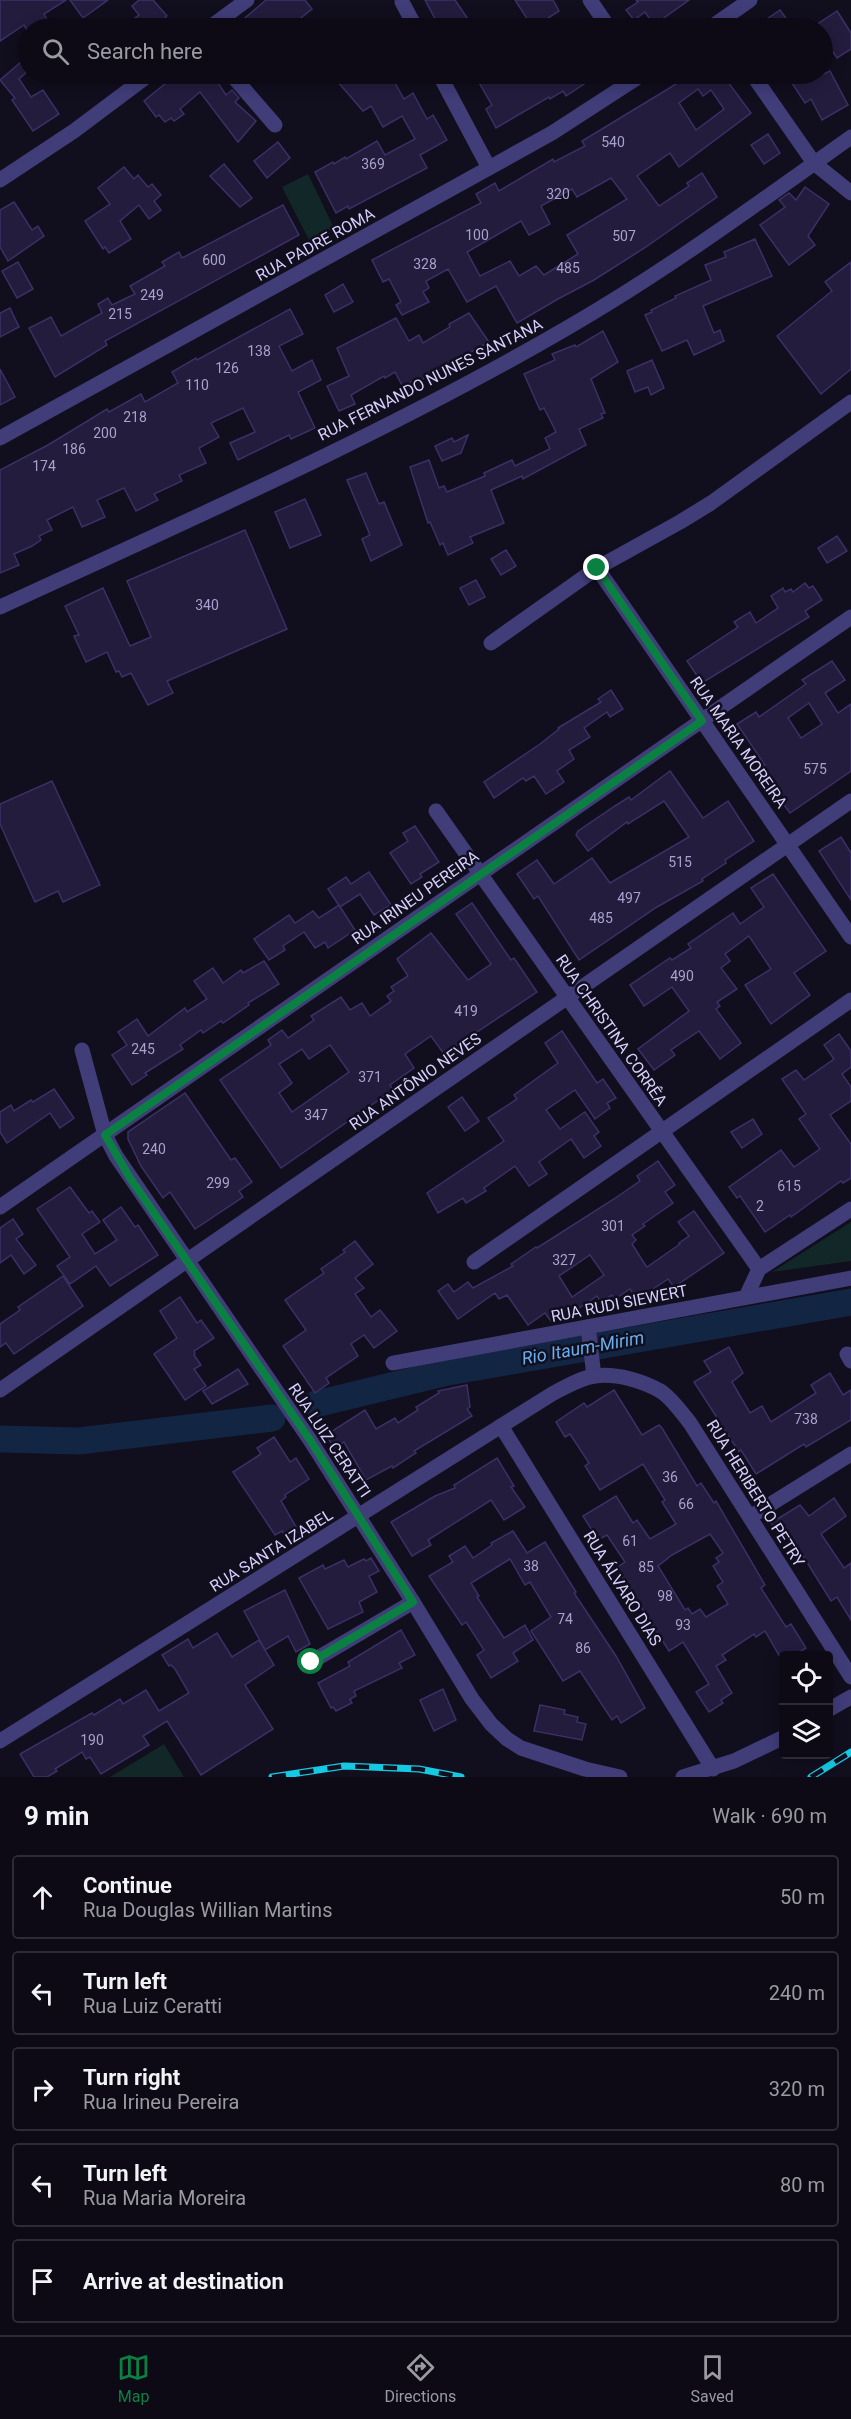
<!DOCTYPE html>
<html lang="en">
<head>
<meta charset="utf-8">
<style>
  :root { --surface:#0d0a16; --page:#16131f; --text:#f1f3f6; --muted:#9a9aa1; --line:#2d2b35; --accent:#0b8043 }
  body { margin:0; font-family:Roboto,sans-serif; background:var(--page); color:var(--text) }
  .controls { position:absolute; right:18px; bottom:18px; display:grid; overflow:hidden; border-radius:6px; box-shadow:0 3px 15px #0003 }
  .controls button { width:54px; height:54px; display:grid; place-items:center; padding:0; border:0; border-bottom:2px solid var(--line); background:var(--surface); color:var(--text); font:30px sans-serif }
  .stop { position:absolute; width:18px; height:18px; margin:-14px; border:4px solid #0b8043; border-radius:50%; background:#fff }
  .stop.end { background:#0b8043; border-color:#fff; box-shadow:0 2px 6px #0008 }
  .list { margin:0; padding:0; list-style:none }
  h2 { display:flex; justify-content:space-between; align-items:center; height:78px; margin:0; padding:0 24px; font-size:26px }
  h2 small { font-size:20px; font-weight:400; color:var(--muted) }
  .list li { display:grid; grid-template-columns:39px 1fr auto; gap:18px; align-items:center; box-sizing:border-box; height:84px; margin:0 12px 12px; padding:0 12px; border:2px solid var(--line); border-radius:6px }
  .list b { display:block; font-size:22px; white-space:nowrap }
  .list p { margin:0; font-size:20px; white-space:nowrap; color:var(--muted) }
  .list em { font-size:20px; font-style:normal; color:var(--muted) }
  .icon { flex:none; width:33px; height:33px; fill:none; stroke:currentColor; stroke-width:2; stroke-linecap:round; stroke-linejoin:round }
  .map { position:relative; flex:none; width:851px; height:1777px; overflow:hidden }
  .search { position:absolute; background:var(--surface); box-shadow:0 3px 15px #0003; left:18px; right:18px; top:18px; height:66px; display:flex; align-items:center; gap:15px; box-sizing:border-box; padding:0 21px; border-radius:33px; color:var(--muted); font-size:22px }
  .sheet { height:558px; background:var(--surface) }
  nav { display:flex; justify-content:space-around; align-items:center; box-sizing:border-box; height:84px; border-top:2px solid var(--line); background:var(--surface); font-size:16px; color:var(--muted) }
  nav a { display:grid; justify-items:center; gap:3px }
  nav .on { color:var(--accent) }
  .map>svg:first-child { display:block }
  .green { fill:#122727 }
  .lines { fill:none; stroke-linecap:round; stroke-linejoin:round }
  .river { stroke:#122543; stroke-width:27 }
  .building { fill:#231c3d; stroke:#3c3067; stroke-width:1.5; fill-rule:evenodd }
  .minor { stroke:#403d79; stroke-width:15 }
  .rail-casing { stroke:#14c9e1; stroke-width:7 }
  .rail { stroke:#110e1e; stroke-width:4.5; stroke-dasharray:14; stroke-linecap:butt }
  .route { stroke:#0b8043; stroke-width:8 }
  .labels { text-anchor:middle; stroke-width:5; stroke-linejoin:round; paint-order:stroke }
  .number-label { font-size:14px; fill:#a8a2cc }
  .street-label { font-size:16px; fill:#d5cffb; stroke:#110e1e }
  .water-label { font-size:18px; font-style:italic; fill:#67aff1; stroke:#110e1e }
</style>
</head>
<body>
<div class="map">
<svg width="851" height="1777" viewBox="0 0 851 1777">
  <rect width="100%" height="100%" fill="#110e1e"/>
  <g class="green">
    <polygon points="308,174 334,228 309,240 282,187"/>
    <polygon points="851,1222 851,1261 772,1272"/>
    <polygon points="164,1744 184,1777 110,1777"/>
  </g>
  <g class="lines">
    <g class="river">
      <polyline points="316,1404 448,1372 851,1302"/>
      <polyline points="0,1439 79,1441 272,1418"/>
    </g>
  </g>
  <g class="building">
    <polygon points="0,0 66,0 44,14 47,20 34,28 27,30 24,25 0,41"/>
    <polygon points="70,0 108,0 83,18"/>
    <polygon points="139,0 153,0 167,16 153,28 121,28 139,15 132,6"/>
    <polygon points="266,0 305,0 312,9 288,28 233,28"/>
    <polygon points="425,0 455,0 474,28 440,28"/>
    <polygon points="515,0 553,0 559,11 533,28"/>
    <polygon points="636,0 689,0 654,25 645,12 634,20 626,10 638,2"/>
    <polygon points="780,10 793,28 754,28"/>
    <polygon points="837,11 851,33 851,49 837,58 822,35 822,28 818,28 816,25"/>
    <polygon points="21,62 28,71 19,79 31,97 43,90 59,114 33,131 12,100 15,98 0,80"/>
    <polygon points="830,71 848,105 822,120 811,99 805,103 786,74 824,74"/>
    <polygon points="177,74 212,74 226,95 232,90 239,98 235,102 256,121 238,142 200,92 180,109 184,114 174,121 171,118 165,122 159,115 156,117 144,101"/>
    <polygon points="331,74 390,74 404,99 413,93 427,119 433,115 447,140 420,155 427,168 349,209 348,206 336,213 315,172 333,162 334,164 345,157 346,159 377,141 385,155 415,139 402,116 383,127 371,106 363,111"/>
    <polygon points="474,74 496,74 502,83 516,74 577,74 584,84 566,96 563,91 550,99 549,97 496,128 486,109 492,105"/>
    <path d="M691 74H722L751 113 679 167 670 153 637 176 659 206 689 186 687 183 702 173 717 197 646 247 594 280 558 299 517 323 496 286 467 302 448 269 426 281 429 288 423 292 429 302 402 315 396 305 401 302 389 279 383 282 372 260 481 203 476 194 495 183 499 191 553 159 554 162 585 146 582 141 668 89ZM698 89 703 96 711 90 724 109 696 130 679 103ZM611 178 627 199 567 235 578 254 544 275 536 266 519 276 510 261 480 276 467 252 521 221 529 235 550 224 541 206 572 189 577 197Z"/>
    <polygon points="768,134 780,153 764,164 751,145"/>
    <polygon points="278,142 290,158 267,178 254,161"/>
    <polygon points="224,164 252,198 240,207 210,176"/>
    <polygon points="124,167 134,179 138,175 148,187 152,184 161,195 154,201 161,210 149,219 139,205 120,221 131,239 109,253 105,247 103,249 85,221 110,204 98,188"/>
    <polygon points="805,187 829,204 808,236 815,245 789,265 760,225 785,207 779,200 789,193 796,200"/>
    <polygon points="14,202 32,230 38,226 44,236 8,261 0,247 0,210"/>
    <polygon points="283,205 299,235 105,341 107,345 55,377 29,328 51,317 61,336 102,313 98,304 108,298 112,305 135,294 130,286 165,266 162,262 179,252 182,258"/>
    <polygon points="755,239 772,276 703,306 714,333 720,330 724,341 694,355 687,340 662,351 645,315 652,312 651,310 676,298 675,296 711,280 705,265 726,257 724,252"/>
    <polygon points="18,262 33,289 17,298 2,271"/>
    <polygon points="851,262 851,369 821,394 777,336 832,291 825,282"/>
    <polygon points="343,284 353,302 334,312 325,295"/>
    <polygon points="10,308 19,327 0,337 0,313"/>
    <polygon points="290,309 303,334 279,346 292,371 312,360 321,380 298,392 315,428 291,439 289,435 238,460 230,443 255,432 243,408 211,423 219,437 199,448 206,463 179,475 182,481 154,494 158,500 136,511 124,488 97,500 105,517 82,527 73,507 47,520 52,530 39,536 41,540 32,546 14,554 19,565 0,573 0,470 48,445 107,409 109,412 141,394 145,402 178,383 172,372 196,358 197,360"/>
    <polygon points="469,313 489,342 416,383 414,380 403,387 395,372 385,378 384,376 351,395 355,404 339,411 327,386 349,376 337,348 396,318 409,341 419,335 423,343 450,327 449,324"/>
    <polygon points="603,331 618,362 591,379 605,413 601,414 603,418 579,429 586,445 523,479 522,476 491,490 504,523 470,537 473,543 448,555 443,543 440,545 430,522 428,523 410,467 429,460 439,488 444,486 447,492 485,476 484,473 512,460 515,466 550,449 545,438 556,432 544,408 540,410 524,374 555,360 552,354 575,345 576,347"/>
    <polygon points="652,360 664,388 651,395 648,387 635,392 627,371"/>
    <polygon points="0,369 15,397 0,405"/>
    <polygon points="468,435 461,453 442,461 435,446 452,438 454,442"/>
    <polygon points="366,473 379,504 384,502 402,545 371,561 362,539 370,535 347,480"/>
    <polygon points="305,499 321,535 290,548 275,512"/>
    <polygon points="245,530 287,629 167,681 173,693 148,705 131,673 122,677 119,671 116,672 107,652 86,662 74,636 79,635 65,606 103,588 130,646 151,637 127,581"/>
    <polygon points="837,536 847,551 827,563 818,548"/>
    <polygon points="506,550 516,566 501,575 491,559"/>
    <polygon points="476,580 485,597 469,605 460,588"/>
    <polygon points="805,583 809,588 813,586 822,600 805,611 809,617 702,683 687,661 738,627 734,622 750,612 756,623 778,608 771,596 783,588 785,592 791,589 793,592"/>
    <path d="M832 661 845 680 825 693 838 713 851 704V771L790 813 776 794 779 792 763 766 765 765 737 724 756 712 759 717 806 684 802 680ZM809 703 822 724 801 738 788 718Z"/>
    <polygon points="611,690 623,709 610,717 607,712 584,728 590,737 569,750 574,759 557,771 564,782 546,794 534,776 526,781 523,778 494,798 484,782 540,744 559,729 558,728 601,702 598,699"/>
    <polygon points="670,771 703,818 728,801 754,841 725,860 726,863 702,879 703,881 657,907 579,960 538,896 534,899 517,874 537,860 554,884 592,858 610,883 689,837 664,801 628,824 627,822 588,851 576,835 578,831 615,806 629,797 631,800"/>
    <polygon points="52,781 100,885 63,902 58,891 35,902 0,824 0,804"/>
    <polygon points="415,826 439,862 420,874 422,877 411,884 390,853 408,841 403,833"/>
    <polygon points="841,837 851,853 851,900 819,851"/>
    <polygon points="369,872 391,905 374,915 360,894 340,907 328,889 346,877 351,884"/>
    <polygon points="773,874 826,951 794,973 810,995 771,1024 745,985 771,969 749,936 725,954 730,961 721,968 737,989 717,1002 720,1006 716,1009 741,1043 720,1059 699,1031 671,1050 675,1055 654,1070 638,1049 689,1011 672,987 644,1006 630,985 670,958 672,960 691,948 688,944 733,913 740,924 764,907 751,888"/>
    <path d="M472 903 511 960 514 958 537 992 444 1054 431 1036 405 1054 414 1068 390 1085 393 1090 281 1168 220 1080 271 1045 268 1040 282 1030 288 1038 314 1020 311 1016 341 997 350 1010 362 1003 370 1016 391 1001 387 996 394 991 391 987 408 976 397 959 431 933 468 980 491 964 456 914ZM330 1045 349 1072 292 1112 279 1093 292 1083 279 1064 302 1049 309 1059Z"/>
    <polygon points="339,905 355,930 328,948 325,942 315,948 304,932 283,946 285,950 269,960 254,939 289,915 295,923 313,911 319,918"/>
    <polygon points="264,961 279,984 248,1003 249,1005 223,1023 221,1021 203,1033 201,1030 180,1045 183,1049 145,1073 147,1075 132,1085 112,1055 127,1045 118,1032 137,1019 148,1036 185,1008 187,1012 207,999 194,981 213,968 223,983 241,970 243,973"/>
    <polygon points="562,1031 597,1083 603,1079 616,1098 607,1103 610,1108 595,1119 575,1090 546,1110 560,1129 585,1112 599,1132 594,1136 601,1146 584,1158 571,1139 539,1162 547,1174 529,1186 515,1166 484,1188 486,1191 466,1203 463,1198 438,1213 427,1193 504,1141 488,1118 517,1099 514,1095 558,1063 545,1043"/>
    <polygon points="839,1034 851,1051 851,1067 842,1074 851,1087 851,1101 830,1115 851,1144 851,1178 843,1183 841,1181 791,1217 790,1215 765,1232 740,1196 737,1198 729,1187 781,1150 794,1167 820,1149 799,1119 806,1114 782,1079 796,1070 804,1080 834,1059 824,1045"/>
    <polygon points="54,1089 74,1118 60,1128 50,1113 7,1143 0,1132 0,1112 11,1105 14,1111 31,1100 33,1102"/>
    <polygon points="185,1093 231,1160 235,1158 252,1182 239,1191 243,1197 195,1229 170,1192 163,1198 141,1166 128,1139 128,1132"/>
    <polygon points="462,1097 479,1121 465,1131 448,1107"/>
    <polygon points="753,1119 762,1134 742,1148 731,1132"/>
    <path d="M658 1161 675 1185 665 1192 673 1203 643 1224 645 1226 632 1235 636 1240 632 1244 646 1266 647 1267 680 1244 679 1243 689 1236 678 1222 694 1211 724 1253 674 1287 668 1279 637 1300 630 1289 615 1299 612 1295 601 1302 597 1296 572 1313 570 1309 551 1321 545 1313 528 1325 507 1295 499 1299 495 1293 458 1319 438 1291 448 1284 454 1292 468 1282 473 1288 513 1266 511 1264 536 1247 537 1248 614 1199 640 1181 637 1176ZM590 1255 604 1275 572 1297 559 1276Z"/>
    <polygon points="70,1187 89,1213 92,1211 100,1222 82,1234 95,1254 117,1240 103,1220 121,1207 135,1227 138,1225 158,1255 110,1286 96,1266 70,1284 57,1266 70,1257 37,1209"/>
    <polygon points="13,1219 23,1234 16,1239 36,1265 24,1274 11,1255 0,1263 0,1228"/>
    <polygon points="355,1241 373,1264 355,1278 364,1288 355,1294 371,1317 380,1310 397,1331 374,1348 364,1335 351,1344 358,1356 326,1378 329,1383 315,1393 283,1346 306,1330 285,1300 324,1273 321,1269 345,1252 343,1250"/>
    <polygon points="63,1276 83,1306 14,1354 6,1343 0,1347 0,1324 20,1310 18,1307"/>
    <polygon points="180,1297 197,1323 201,1320 214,1338 194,1351 195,1354 194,1355 201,1365 194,1369 206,1386 185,1400 154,1354 177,1338 160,1311"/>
    <polygon points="729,1347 743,1373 732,1382 750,1413 762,1406 771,1422 816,1393 811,1385 830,1373 843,1395 851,1390 851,1420 806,1447 804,1444 756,1474 741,1450 739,1452 694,1382 711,1372 704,1361"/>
    <polygon points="238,1369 248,1384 212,1404 203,1391"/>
    <polygon points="467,1385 470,1407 467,1409 472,1416 414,1451 416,1453 393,1468 392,1466 366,1480 344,1442 334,1448 326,1435 365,1410 376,1429 395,1418 398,1423 418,1410 416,1407 439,1393 438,1391"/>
    <path d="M614 1390 642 1435 659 1425 662 1428 697 1486 701 1483 714 1503 716 1501 765 1585 761 1588 786 1627 791 1624 806 1648 793 1656 780 1657 765 1631 756 1637 754 1634 722 1655 726 1660 716 1666 732 1693 721 1700 723 1703 709 1712 696 1692 709 1684 683 1642 669 1651 616 1568 625 1562 607 1535 598 1540 583 1516 616 1496 633 1523 637 1520 650 1539 676 1524 662 1502 665 1500 643 1464 600 1490 585 1466 589 1463 570 1434 565 1437 556 1422 584 1403 587 1407ZM710 1534 723 1553 716 1558 719 1562 713 1566 723 1582 717 1586 728 1604 706 1617 700 1609 692 1614 688 1608 685 1610 658 1566 672 1555Z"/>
    <polygon points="274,1437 290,1462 296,1458 309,1479 285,1495 286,1497 281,1501 299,1532 287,1539 282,1531 275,1535 233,1472 261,1454 257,1448"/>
    <polygon points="497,1458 514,1486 511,1487 525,1507 504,1520 491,1500 428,1540 431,1545 412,1556 391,1522 435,1496 455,1488 454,1485"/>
    <polygon points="834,1498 846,1516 821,1534 844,1568 851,1563 851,1620 837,1597 831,1601 790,1535 782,1540 771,1523 800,1505 809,1516"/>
    <polygon points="513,1531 527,1553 545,1542 576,1592 574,1593 616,1656 645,1708 621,1723 617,1716 612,1720 580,1671 563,1681 531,1631 551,1617 530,1582 525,1585 510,1559 471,1583 479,1596 477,1597 504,1638 525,1625 533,1640 513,1653 518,1661 491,1678 477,1655 484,1650 466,1622 462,1625 429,1576 453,1562 449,1556 465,1546 473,1558 492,1545 491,1543"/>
    <polygon points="371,1558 379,1571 369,1576 377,1592 359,1602 363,1612 328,1629 299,1578 323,1565 325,1569 344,1560 348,1567 364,1559 366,1561"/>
    <polygon points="285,1590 310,1644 296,1652 288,1636 265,1650 244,1611"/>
    <polygon points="401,1630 415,1655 399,1663 402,1668 354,1691 356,1696 350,1699 352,1703 336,1711 333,1707 331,1708 318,1683 350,1666 348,1662"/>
    <polygon points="217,1633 232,1657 259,1640 274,1665 245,1685 273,1729 201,1775 167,1721 143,1736 149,1745 101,1774 90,1757 86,1759 82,1752 55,1769 57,1771 47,1777 34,1777 20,1754 92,1713 94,1715 120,1699 123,1704 146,1690 159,1711 189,1693 175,1669 171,1665 169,1666 162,1655 188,1639 193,1648"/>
    <polygon points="443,1689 456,1720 434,1731 420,1700"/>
    <polygon points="540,1705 565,1710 564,1714 578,1717 577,1722 586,1724 582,1740 534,1731"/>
  </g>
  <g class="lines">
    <g class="minor">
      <polyline points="590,0 609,28"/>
      <polyline points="402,2 416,28"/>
      <polyline points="209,28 247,0"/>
      <polyline points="710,28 750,0"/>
      <polyline points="231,74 275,125"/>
      <polyline points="439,74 489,168"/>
      <polyline points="752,74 814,163 851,193"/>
      <polyline points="0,180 74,131 150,74"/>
      <polyline points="0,438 489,168 552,133 643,74"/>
      <polyline points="597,568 851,937"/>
      <path d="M0 607C191 519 385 434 567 328 666 271 758 203 851 137"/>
      <polyline points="491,643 597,568 680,522 711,503 851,402"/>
      <polyline points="436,811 759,1269"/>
      <polyline points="82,1050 105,1135 116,1156 310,1440 413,1602 472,1699 491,1724 507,1739 521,1748 585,1769 620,1777"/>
      <polyline points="0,1207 851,617"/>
      <polyline points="474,1262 851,1000"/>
      <polyline points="746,1297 759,1269 851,1209"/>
      <polyline points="588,1327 594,1376"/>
      <polyline points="847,1354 851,1361"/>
      <polyline points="393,1363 851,1278"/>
      <polyline points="0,1390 851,801"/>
      <polyline points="501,1426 713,1769"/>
      <polyline points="750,1517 851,1454"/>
      <polyline points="311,1662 413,1602"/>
      <polyline points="828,1710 851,1697"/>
      <path d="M0 1741 552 1394C565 1387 580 1378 595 1376 616 1373 644 1381 662 1392 673 1400 682 1413 690 1423L851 1677"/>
      <polyline points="683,1777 734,1761 784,1737"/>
    </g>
    <g class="rail-casing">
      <g id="rail">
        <polyline points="272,1777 344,1766 419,1769 461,1777"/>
        <polyline points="811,1777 851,1752"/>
      </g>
    </g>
    <use href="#rail" class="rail"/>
  </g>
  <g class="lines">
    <polyline class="route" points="311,1662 413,1602 310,1440 130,1178 105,1135 702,721 597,568"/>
  </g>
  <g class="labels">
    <g class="number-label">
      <text x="613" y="147">540</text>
      <text x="373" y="169">369</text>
      <text x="558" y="199">320</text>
      <text x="477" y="240">100</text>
      <text x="624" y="241">507</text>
      <text x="214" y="265">600</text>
      <text x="425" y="269">328</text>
      <text x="568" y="273">485</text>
      <text x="152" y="300">249</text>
      <text x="120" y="319">215</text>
      <text x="259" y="356">138</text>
      <text x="227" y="373">126</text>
      <text x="197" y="390">110</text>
      <text x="135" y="422">218</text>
      <text x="105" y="438">200</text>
      <text x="74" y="454">186</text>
      <text x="44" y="471">174</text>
      <text x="207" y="610">340</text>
      <text x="815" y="774">575</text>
      <text x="680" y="867">515</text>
      <text x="629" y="903">497</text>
      <text x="601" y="923">485</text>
      <text x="682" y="981">490</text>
      <text x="466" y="1016">419</text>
      <text x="143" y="1054">245</text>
      <text x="370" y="1082">371</text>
      <text x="316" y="1120">347</text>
      <text x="154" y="1154">240</text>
      <text x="218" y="1188">299</text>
      <text x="789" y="1191">615</text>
      <text x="760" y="1211">2</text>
      <text x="613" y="1231">301</text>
      <text x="564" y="1265">327</text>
      <text x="806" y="1424">738</text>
      <text x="670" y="1482">36</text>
      <text x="686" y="1509">66</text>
      <text x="630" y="1546">61</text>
      <text x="531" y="1571">38</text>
      <text x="646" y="1572">85</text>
      <text x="665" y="1601">98</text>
      <text x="565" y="1624">74</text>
      <text x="683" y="1630">93</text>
      <text x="583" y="1653">86</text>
      <text x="92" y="1745">190</text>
    </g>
    <g class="street-label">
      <text transform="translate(315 244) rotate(-29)" y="6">RUA PADRE ROMA</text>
      <text transform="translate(430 379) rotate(-27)" y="6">RUA FERNANDO NUNES SANTANA</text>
      <text transform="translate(739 742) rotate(55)" y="6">RUA MARIA MOREIRA</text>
      <text transform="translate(415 897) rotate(-35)" y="6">RUA IRINEU PEREIRA</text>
      <text transform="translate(612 1030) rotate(55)" y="6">RUA CHRISTINA CORRÊA</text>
      <text transform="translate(415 1081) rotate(-35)" y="6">RUA ANTÔNIO NEVES</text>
      <text transform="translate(619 1303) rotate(-11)" y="6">RUA RUDI SIEWERT</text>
      <text transform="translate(330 1440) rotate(56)" y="6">RUA LUIZ CERATTI</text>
      <text transform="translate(756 1493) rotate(58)" y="6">RUA HERIBERTO PETRY</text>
      <text transform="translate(271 1550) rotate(-32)" y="6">RUA SANTA IZABEL</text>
      <text transform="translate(623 1588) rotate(58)" y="6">RUA ÁLVARO DIAS</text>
    </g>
    <g class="water-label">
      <text transform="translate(583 1348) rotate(-10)" y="6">Rio Itaum-Mirim</text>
    </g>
  </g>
</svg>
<div class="controls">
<button><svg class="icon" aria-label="locate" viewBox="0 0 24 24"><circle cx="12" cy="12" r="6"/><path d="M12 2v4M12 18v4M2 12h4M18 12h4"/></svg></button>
<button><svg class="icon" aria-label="layers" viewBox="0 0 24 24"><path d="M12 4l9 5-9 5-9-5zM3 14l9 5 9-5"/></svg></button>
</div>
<div class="stop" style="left:311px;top:1662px"></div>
<div class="stop end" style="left:597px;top:568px"></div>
<div class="search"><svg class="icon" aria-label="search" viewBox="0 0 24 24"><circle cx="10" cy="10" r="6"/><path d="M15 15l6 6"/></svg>Search here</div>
</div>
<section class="sheet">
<h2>9 min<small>Walk · 690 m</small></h2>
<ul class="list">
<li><svg class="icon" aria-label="ahead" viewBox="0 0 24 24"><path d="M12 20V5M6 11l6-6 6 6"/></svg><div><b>Continue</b><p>Rua Douglas Willian Martins</p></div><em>50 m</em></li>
<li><svg class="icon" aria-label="left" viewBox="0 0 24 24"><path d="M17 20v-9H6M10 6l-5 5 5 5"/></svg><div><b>Turn left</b><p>Rua Luiz Ceratti</p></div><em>240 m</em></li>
<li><svg class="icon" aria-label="right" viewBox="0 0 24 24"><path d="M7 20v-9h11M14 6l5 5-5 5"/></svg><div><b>Turn right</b><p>Rua Irineu Pereira</p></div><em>320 m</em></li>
<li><svg class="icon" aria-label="left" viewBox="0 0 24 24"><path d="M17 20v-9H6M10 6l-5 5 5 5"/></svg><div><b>Turn left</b><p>Rua Maria Moreira</p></div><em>80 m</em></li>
<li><svg class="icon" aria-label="arrive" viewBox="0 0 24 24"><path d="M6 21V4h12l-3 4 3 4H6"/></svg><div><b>Arrive at destination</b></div></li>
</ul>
</section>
<nav>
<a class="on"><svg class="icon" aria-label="map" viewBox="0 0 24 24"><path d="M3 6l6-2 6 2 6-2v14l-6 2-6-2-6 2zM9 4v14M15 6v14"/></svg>Map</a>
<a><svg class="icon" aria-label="directions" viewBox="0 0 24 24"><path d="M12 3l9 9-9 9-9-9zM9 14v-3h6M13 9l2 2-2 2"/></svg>Directions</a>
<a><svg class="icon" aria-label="saved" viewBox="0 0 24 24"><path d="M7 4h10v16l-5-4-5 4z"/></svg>Saved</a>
</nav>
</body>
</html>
